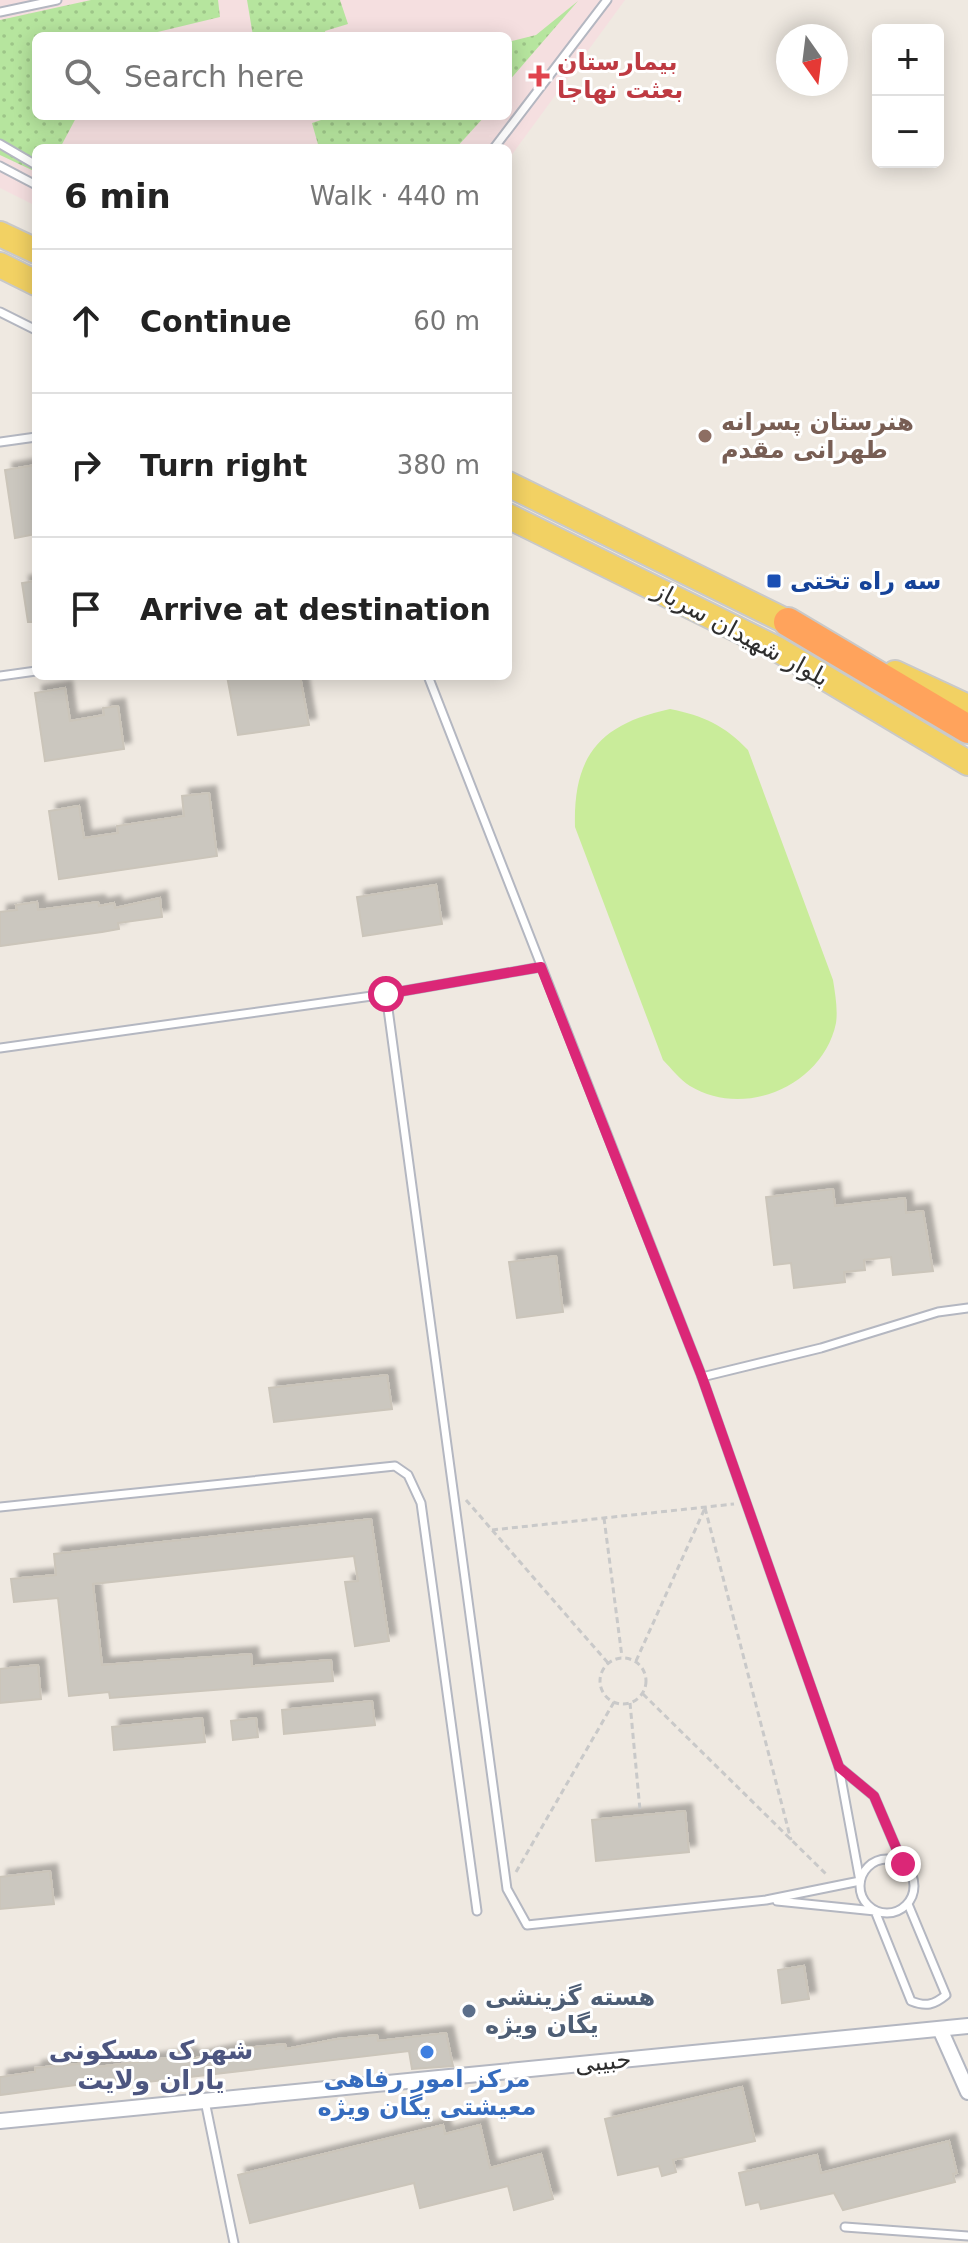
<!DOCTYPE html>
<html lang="en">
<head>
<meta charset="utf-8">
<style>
  :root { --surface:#fff; --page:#f2f2f2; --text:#222; --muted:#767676; --line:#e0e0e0 }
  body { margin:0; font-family:"DejaVu Sans",Vazirmatn,sans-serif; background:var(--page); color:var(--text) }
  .controls { position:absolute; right:24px; top:24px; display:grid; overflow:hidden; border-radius:12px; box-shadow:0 4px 20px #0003 }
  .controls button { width:72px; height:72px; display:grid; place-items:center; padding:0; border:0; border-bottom:2px solid var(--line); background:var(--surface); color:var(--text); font:40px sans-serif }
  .compass { position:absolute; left:776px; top:24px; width:72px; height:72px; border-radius:50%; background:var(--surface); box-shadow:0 4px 20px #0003; rotate:166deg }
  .stop { position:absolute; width:24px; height:24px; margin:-18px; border:6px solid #db2777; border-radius:50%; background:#fff }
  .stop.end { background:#db2777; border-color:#fff; box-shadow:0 2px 8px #0008 }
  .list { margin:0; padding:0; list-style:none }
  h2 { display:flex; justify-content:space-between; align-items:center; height:104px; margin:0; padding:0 32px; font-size:34px }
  h2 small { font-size:26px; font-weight:400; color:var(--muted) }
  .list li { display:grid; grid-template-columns:52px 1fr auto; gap:24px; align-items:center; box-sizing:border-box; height:144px; padding:0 32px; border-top:2px solid var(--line) }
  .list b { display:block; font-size:30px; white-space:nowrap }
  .list em { font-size:26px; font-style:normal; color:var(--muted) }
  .icon { flex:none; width:44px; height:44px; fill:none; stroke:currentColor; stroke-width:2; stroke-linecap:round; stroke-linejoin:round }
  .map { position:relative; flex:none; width:968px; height:2243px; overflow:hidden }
  .search { position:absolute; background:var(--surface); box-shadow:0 4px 20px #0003; left:32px; top:32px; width:480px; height:88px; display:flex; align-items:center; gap:20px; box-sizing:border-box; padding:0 28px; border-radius:12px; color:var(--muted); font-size:30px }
  .panel { position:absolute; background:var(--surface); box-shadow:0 4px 20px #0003; left:32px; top:144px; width:480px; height:536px; border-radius:12px }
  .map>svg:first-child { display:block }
  .medical { fill:#f5dfe0; fill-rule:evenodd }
  .grass { fill:url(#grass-dots) }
  .pitch { fill:#c9ec9a }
  .building { fill:#cbc7bf; stroke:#cbc5ba; stroke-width:2; filter:url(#shadow) }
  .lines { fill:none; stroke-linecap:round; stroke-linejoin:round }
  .lane-casing { stroke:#b4b7c1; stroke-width:11 }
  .street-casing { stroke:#b4b7c1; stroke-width:18 }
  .primary-casing { stroke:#c9c9c9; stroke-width:28 }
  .highway-casing { stroke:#c9c9c9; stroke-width:32 }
  .path { stroke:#c9c9c9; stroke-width:3; stroke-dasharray:6 4; stroke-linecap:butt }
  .lane { stroke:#fff; stroke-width:7 }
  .street { stroke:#fff; stroke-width:14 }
  .primary { stroke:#f2d163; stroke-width:24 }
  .highway { stroke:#ffa35c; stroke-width:28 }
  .route { stroke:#db2777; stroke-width:10 }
  .health-dot { fill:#e0444e; stroke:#fff; stroke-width:3 }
  .education-dot { fill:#8d6e63; stroke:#fff; stroke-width:3 }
  .transit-dot { fill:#1a4fb4; stroke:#fff; stroke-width:3 }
  .service-dot { fill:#5c6f8a; stroke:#fff; stroke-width:3 }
  .shop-dot { fill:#3f7fe0; stroke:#fff; stroke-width:3 }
  .labels { text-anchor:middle; stroke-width:6; stroke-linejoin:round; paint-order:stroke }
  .health-label { font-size:24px; font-weight:bold; fill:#be3a42; stroke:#fff; text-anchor:start }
  .education-label { font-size:24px; font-weight:bold; fill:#785e54; stroke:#fff; text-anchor:start }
  .transit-label { font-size:24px; font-weight:bold; fill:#164399; stroke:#fff; text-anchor:start }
  .street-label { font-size:24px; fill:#2e2e2e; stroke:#fff }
  .service-label { font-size:24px; font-weight:bold; fill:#4e5e75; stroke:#fff; text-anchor:start }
  .shop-label { font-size:24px; font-weight:bold; fill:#366cbe; stroke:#fff }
  .neighbourhood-label { font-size:26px; font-weight:bold; fill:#4d5680; stroke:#fff }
</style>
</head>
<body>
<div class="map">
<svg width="968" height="2243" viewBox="0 0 968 2243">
  <defs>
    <pattern id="grass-dots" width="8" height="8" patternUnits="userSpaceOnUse" patternTransform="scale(2)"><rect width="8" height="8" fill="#b6e59e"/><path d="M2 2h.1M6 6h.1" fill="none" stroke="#9dc588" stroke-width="1.8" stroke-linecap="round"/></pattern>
    <filter id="shadow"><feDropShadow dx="7" dy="-7" stdDeviation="2" flood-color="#0004"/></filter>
  </defs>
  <rect width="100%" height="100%" fill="#efe9e1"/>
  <path class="medical" d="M0 0H625L508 160V148H36V206L0 188ZM36 36H508V116H36Z"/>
  <g class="grass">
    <polygon points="91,0 218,0 220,17 141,36 36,36 36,116 77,116 60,148 36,148 36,172 0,155 0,20"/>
    <polygon points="247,0 340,0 348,24 325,31 326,36 253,36"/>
    <polygon points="578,1 508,82 508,42 536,35"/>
    <polygon points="333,116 485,116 456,148 319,148 312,123"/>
  </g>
  <path class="pitch" d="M670 709C704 716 724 725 748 750L833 980C835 993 838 1009 836 1023 823 1086 744 1119 690 1086 680 1080 671 1068 663 1060L575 827C573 755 600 724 670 709Z"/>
  <g class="building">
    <polygon points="36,465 36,534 15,538 5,470"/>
    <polygon points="36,581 36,622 28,622 22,583"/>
    <polygon points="227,676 300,676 309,725 238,735"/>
    <polygon points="65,688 70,721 104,715 103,708 118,706 124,749 45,761 35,693"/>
    <polygon points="209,793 217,856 59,879 49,811 79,806 84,838 118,833 117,826 184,816 182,796"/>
    <polygon points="436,885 442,924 363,936 357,897"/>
    <polygon points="160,898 162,917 118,923 119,929 102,932 0,946 0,912 17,910 16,905 37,902 38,910 98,902 99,906 114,903 115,908"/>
    <polygon points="833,1189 835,1206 905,1198 906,1213 923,1211 933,1271 893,1275 891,1257 864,1260 865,1270 844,1272 845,1282 794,1288 791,1263 774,1265 766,1197"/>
    <polygon points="556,1256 563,1312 517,1318 509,1262"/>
    <polygon points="387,1375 392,1409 274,1422 269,1388"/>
    <polygon points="371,1519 389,1641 355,1646 345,1582 358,1581 354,1556 93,1584 102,1665 251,1654 252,1666 331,1660 333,1681 110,1698 109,1692 69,1696 58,1598 14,1602 11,1579 56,1575 54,1554"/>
    <polygon points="38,1665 41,1699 0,1703 0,1669"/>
    <polygon points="372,1701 375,1725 284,1734 282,1710"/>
    <polygon points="202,1718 205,1742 114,1750 112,1727"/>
    <polygon points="256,1718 258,1737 233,1740 231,1721"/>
    <polygon points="685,1811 689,1852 596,1861 592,1820"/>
    <polygon points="50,1871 54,1904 0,1909 0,1877"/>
    <polygon points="804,1966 809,1999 782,2003 778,1970"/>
    <polygon points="446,2033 453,2066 412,2069 409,2051 122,2085 121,2079 0,2095 0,2077 35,2072 35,2068 98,2062 98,2067 191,2055 191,2059 245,2048 285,2044 286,2049 337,2039 377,2035 378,2041"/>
    <polygon points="742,2087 755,2141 673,2160 676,2172 662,2176 659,2166 618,2175 605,2119"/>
    <polygon points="443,2125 445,2134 480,2125 490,2168 541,2154 553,2199 514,2210 508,2186 420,2208 414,2183 250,2223 238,2175"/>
    <polygon points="949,2141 957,2173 953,2174 955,2182 843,2210 834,2193 761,2209 759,2202 746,2205 739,2173 817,2155 821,2173"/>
  </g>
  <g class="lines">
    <g class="lane-casing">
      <g id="lane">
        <polyline points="0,12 57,0"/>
        <polyline points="0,144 36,165"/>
        <polyline points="494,148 607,0"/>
        <polyline points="0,166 36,185"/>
        <polyline points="0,312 36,330"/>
        <polyline points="0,442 36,437"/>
        <polyline points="0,676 36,671"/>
        <polyline points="386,994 507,1889 527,1925 766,1900 860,1881 839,1767 702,1377 428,676"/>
        <polyline points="0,1048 386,994 541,967"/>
        <polyline points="702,1377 821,1348 938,1312 968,1308"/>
        <polyline points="0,1507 395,1466 408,1475 421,1503 477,1911"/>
        <polyline points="839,1767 874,1796 903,1864"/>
        <circle cx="887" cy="1886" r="27"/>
        <path d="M777 1901 875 1911 911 2001C926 2007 934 2005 946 1995L908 1904"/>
        <polyline points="205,2101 234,2243"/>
        <polyline points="845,2227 968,2236"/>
      </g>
    </g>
    <g class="street-casing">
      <g id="street">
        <polyline points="940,2029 968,2092"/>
        <polyline points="0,2121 968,2026"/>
      </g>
    </g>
    <g class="primary-casing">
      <g id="primary">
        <polyline points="0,234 36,251"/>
        <polyline points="0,265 36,283"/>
        <polyline points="508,484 804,630"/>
        <polyline points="508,516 777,649 968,763"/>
        <polyline points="895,673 968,707"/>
      </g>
    </g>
    <g class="highway-casing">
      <polyline id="highway" points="788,622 968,729"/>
    </g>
    <g class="path">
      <polyline points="466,1500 608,1663"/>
      <polyline points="705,1508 791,1840"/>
      <polyline points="604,1518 622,1657"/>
      <polyline points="492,1530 734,1504"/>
      <circle cx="623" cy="1681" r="23"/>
      <polyline points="636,1661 705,1508"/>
      <polyline points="643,1694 827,1875"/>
      <polyline points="630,1703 640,1810"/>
      <polyline points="516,1872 614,1702"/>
    </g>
    <use href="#lane" class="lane"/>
    <use href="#street" class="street"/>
    <use href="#primary" class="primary"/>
    <use href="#highway" class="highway"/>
  </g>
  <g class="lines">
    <polyline class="route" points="386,994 541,967 702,1377 839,1767 874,1796 903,1864"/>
  </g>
  <path class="health-dot" d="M535 64h8v8h8v8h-8v8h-8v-8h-8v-8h8z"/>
  <circle class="education-dot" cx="705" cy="436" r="8"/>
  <rect class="transit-dot" x="766" y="573" width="16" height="16" rx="4"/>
  <circle class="service-dot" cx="469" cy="2011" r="8"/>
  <circle class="shop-dot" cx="427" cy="2052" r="8"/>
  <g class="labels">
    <g class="health-label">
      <text x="557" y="70">بیمارستان<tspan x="557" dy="28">بعثت نهاجا</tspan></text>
    </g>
    <g class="education-label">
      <text x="721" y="430">هنرستان پسرانه<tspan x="721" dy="28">طهرانی مقدم</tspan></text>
    </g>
    <g class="transit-label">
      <text x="790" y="589">سه راه تختی</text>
    </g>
    <g class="street-label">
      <text transform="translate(741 634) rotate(28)" y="8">بلوار شهیدان سرباز</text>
      <text transform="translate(603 2062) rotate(-6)" y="8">حبیبی</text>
    </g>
    <g class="service-label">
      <text x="485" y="2005">هسته گزینشی<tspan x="485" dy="28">یگان ویژه</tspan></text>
    </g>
    <g class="shop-label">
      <text x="427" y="2087">مرکز امور رفاهی<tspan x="427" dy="28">معیشتی یگان ویژه</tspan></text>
    </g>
    <g class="neighbourhood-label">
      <text x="151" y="2059">شهرک مسکونی<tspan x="151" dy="30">یاران ولایت</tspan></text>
    </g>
  </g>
</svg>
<div class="controls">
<button>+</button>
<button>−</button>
</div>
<svg class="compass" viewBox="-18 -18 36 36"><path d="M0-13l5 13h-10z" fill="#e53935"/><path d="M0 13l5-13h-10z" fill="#767676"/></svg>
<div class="stop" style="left:386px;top:994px"></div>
<div class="stop end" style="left:903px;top:1864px"></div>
<div class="search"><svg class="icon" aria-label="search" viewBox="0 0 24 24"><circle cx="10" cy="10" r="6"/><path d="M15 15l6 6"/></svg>Search here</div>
<section class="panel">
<h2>6 min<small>Walk · 440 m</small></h2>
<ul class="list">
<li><svg class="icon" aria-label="ahead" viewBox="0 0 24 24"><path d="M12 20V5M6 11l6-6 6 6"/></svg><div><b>Continue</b></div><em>60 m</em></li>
<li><svg class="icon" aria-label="right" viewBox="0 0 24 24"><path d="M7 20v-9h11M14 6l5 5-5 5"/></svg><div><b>Turn right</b></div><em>380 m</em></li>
<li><svg class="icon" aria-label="arrive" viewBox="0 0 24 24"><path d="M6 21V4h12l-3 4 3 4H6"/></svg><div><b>Arrive at destination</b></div></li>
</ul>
</section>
</div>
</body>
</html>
